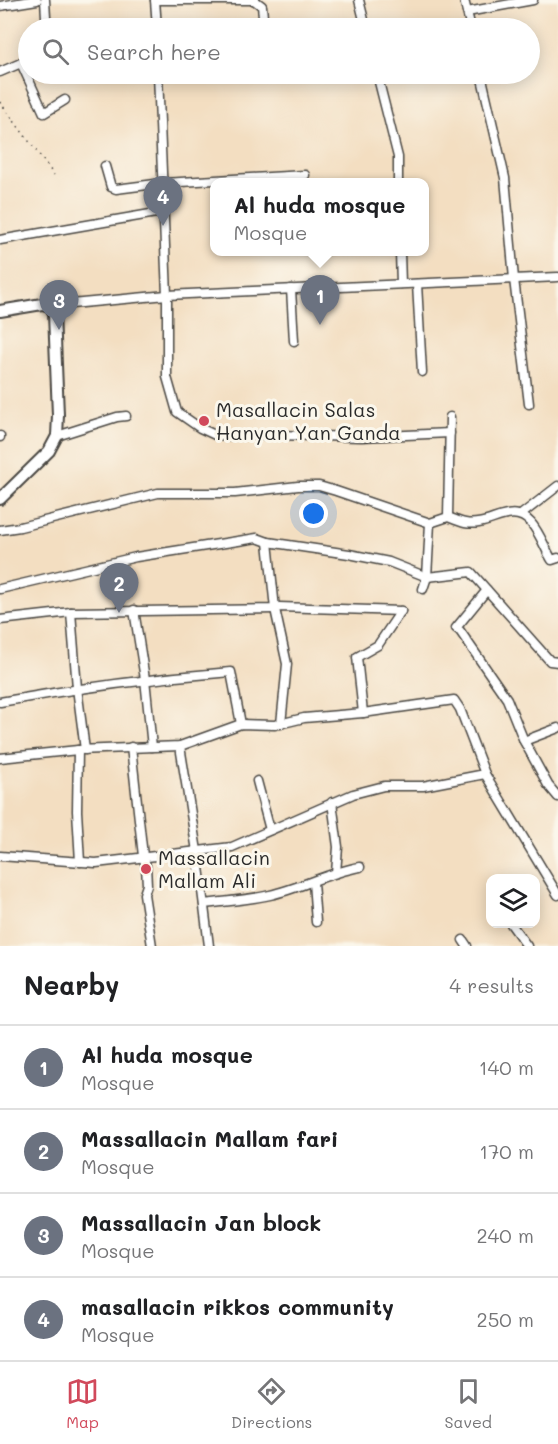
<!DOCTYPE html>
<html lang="en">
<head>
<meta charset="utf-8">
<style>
  :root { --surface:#fff; --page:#f2f2f2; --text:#202124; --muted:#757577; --line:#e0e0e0; --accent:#d1495b }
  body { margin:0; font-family:Mali,sans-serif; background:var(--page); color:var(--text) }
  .controls { position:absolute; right:18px; bottom:18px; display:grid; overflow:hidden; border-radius:12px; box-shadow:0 3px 15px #0003 }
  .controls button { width:54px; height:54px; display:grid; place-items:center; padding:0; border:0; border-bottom:2px solid var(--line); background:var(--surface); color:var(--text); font:30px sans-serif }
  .you { position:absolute; left:314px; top:514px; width:21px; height:21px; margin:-15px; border:4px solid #fff; border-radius:50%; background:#1a73e8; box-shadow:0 0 0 9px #1a73e833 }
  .badge { display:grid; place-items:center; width:39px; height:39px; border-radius:50%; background:var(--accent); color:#fff; font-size:20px; font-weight:700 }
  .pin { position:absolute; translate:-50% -50px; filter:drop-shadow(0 2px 3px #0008) }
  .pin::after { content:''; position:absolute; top:32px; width:21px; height:18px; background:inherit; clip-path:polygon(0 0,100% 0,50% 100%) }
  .popup { position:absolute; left:210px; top:178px; width:219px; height:78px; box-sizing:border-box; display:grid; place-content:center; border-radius:12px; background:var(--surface); filter:drop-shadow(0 2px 4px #0005); font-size:20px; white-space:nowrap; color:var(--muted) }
  .popup b { font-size:22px; color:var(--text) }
  .popup::after { content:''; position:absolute; left:50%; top:100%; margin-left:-12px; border:12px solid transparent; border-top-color:var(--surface) }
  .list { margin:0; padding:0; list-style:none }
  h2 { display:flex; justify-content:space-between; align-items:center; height:78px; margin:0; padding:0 24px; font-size:26px }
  h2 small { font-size:20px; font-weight:400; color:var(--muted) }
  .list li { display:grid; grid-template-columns:39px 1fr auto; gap:18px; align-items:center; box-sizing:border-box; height:84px; padding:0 24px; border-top:2px solid var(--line) }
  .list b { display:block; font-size:22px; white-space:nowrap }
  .list p { margin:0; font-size:20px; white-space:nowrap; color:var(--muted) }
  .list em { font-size:20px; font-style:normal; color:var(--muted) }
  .icon { flex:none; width:33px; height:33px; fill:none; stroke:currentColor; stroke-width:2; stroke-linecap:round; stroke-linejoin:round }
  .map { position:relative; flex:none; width:558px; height:946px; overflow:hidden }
  .search { position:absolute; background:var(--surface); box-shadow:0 3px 15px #0003; left:18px; right:18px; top:18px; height:66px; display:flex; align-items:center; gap:15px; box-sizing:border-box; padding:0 21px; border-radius:33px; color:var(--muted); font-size:22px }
  .sheet { height:414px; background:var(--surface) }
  nav { display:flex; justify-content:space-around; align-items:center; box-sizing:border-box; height:84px; border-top:2px solid var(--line); background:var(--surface); font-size:16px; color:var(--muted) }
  nav a { display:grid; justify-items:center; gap:3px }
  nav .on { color:var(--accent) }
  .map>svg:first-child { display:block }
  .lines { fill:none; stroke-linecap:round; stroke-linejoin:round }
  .minor-casing { stroke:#494642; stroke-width:11 }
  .tertiary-casing { stroke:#494642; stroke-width:14 }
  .path { stroke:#494642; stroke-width:1.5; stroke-dasharray:1.5 4.5; stroke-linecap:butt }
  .minor { stroke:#fff; stroke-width:8 }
  .tertiary { stroke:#fff; stroke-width:10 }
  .poi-dot { fill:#d1495b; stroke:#fbf7ec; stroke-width:2 }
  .labels { text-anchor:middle; stroke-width:6; stroke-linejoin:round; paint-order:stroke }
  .poi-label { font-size:20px; fill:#2b2b2b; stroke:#fbf7ec; text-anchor:start }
</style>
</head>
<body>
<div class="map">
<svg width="558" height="946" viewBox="0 0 558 946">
  <rect width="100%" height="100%" fill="#fbf7ec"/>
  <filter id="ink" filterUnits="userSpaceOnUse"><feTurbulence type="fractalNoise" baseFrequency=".0167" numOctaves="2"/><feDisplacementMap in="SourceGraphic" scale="12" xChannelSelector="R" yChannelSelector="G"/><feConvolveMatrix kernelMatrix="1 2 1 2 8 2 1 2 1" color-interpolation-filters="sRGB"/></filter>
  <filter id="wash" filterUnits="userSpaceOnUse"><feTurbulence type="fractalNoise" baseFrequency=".008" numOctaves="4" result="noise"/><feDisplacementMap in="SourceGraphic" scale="24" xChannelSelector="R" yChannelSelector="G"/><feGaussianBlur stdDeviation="1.35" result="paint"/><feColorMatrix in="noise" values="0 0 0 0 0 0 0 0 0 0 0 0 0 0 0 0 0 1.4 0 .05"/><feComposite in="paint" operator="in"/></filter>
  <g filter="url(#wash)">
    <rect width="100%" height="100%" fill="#f3dec1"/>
  </g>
  <g filter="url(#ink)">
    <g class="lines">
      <g class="minor-casing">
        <g id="minor">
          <polyline points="45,0 46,17 50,28"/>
          <polyline points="155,0 254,0 262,6 264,28"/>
          <polyline points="155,0 157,28"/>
          <polyline points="359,0 366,28"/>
          <polyline points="464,0 471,28"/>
          <polyline points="0,6 37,0"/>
          <polyline points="467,12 533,0"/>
          <polyline points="21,63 44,113 65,100"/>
          <polyline points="0,72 28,60"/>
          <polyline points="158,74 167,295 167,377 177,412 200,428 215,435 225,436 274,435 362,437 450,433"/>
          <polyline points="377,74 398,157 398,182"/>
          <polyline points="481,74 505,178 514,279 529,404"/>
          <polyline points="105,166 111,187 116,189 163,183 305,175"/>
          <polyline points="0,240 162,212"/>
          <polyline points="400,252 401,284"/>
          <polyline points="417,284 422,372"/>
          <polyline points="291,289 294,341"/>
          <polyline points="50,306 167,295 558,277"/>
          <polyline points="0,436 0,437"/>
          <polyline points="57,436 117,417 126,416"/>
          <polyline points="522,514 558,486"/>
          <path d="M448 517C453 519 460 522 465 523 490 528 511 501 531 523 540 533 545 549 552 560L558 558"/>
          <polyline points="0,530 20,527 158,493 235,493 298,486 319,486 336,491 430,523"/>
          <polyline points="268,542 275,609 287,664 281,724"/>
          <polyline points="0,589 136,557 257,538 268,542 349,554 389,562 427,577 471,572 550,661 558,662"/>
          <polyline points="423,589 427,577 430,523 448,517 450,417"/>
          <polyline points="487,590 456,628 460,631 507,699 524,741 548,785 558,797"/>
          <polyline points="134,610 145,679 152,747"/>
          <polyline points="71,612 77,688 85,750"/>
          <polyline points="0,620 71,612 275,609 279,607 401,611"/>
          <path d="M0 702C77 688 153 678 231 672L241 724"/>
          <polyline points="363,713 357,657 378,645 401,611"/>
          <polyline points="524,741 558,728"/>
          <polyline points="180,746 197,851 209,946"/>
          <polyline points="131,747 143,856 146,866 147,885 144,894 152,946"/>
          <polyline points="78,750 77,811 80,862"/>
          <polyline points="0,758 78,750 180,746 241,724 275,725 304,718 363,713 454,700 460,709 485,774 558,895"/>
          <polyline points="257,781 270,830"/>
          <polyline points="332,802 338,847 336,873"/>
          <polyline points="0,856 96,863 232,847 353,794 384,786 423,786 485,774"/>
          <polyline points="313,882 316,922"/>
          <path d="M204 904C226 901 249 900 270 895 301 888 329 872 360 867"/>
          <polyline points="511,924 527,946"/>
          <polyline points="463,940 467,946"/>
        </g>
      </g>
      <g class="tertiary-casing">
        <polyline id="tertiary" points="0,311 42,304 50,306 54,313 58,415 57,436 49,451 0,499"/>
      </g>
      <polyline class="path" points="0,102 54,175"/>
      <use href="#minor" class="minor"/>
      <use href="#tertiary" class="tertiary"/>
    </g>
  </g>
  <g class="poi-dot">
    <circle cx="204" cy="421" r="6"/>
    <circle cx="146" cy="869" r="6"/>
  </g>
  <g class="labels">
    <g class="poi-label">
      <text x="216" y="417">Masallacin Salas<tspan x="216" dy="23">Hanyan Yan Ganda</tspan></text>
      <text x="158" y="865">Massallacin<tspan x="158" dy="23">Mallam Ali</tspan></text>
    </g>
  </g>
</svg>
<div class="controls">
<button><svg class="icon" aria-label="layers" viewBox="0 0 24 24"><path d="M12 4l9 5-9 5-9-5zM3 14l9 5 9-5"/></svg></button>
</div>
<div class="you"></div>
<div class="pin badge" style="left:320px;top:325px;background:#6b7280">1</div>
<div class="popup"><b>Al huda mosque</b>Mosque</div>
<div class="pin badge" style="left:119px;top:613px;background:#6b7280">2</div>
<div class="pin badge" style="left:59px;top:330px;background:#6b7280">3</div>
<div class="pin badge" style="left:163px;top:226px;background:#6b7280">4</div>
<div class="search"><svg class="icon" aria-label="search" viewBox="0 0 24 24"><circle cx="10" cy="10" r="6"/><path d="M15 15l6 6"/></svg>Search here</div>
</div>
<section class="sheet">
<h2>Nearby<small>4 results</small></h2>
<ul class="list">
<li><span class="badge" style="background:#6b7280">1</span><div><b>Al huda mosque</b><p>Mosque</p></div><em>140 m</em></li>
<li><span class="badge" style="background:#6b7280">2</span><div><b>Massallacin Mallam fari</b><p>Mosque</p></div><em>170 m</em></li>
<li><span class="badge" style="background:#6b7280">3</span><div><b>Massallacin Jan block</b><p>Mosque</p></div><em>240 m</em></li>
<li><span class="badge" style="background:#6b7280">4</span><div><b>masallacin rikkos community</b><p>Mosque</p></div><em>250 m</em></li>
</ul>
</section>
<nav>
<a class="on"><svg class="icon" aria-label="map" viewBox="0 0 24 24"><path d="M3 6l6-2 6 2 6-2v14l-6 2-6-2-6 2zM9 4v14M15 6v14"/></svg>Map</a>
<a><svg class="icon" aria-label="directions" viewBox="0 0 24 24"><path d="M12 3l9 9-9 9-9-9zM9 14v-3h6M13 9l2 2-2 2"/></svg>Directions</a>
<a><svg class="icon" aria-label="saved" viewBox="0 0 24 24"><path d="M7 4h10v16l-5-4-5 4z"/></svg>Saved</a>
</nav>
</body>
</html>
